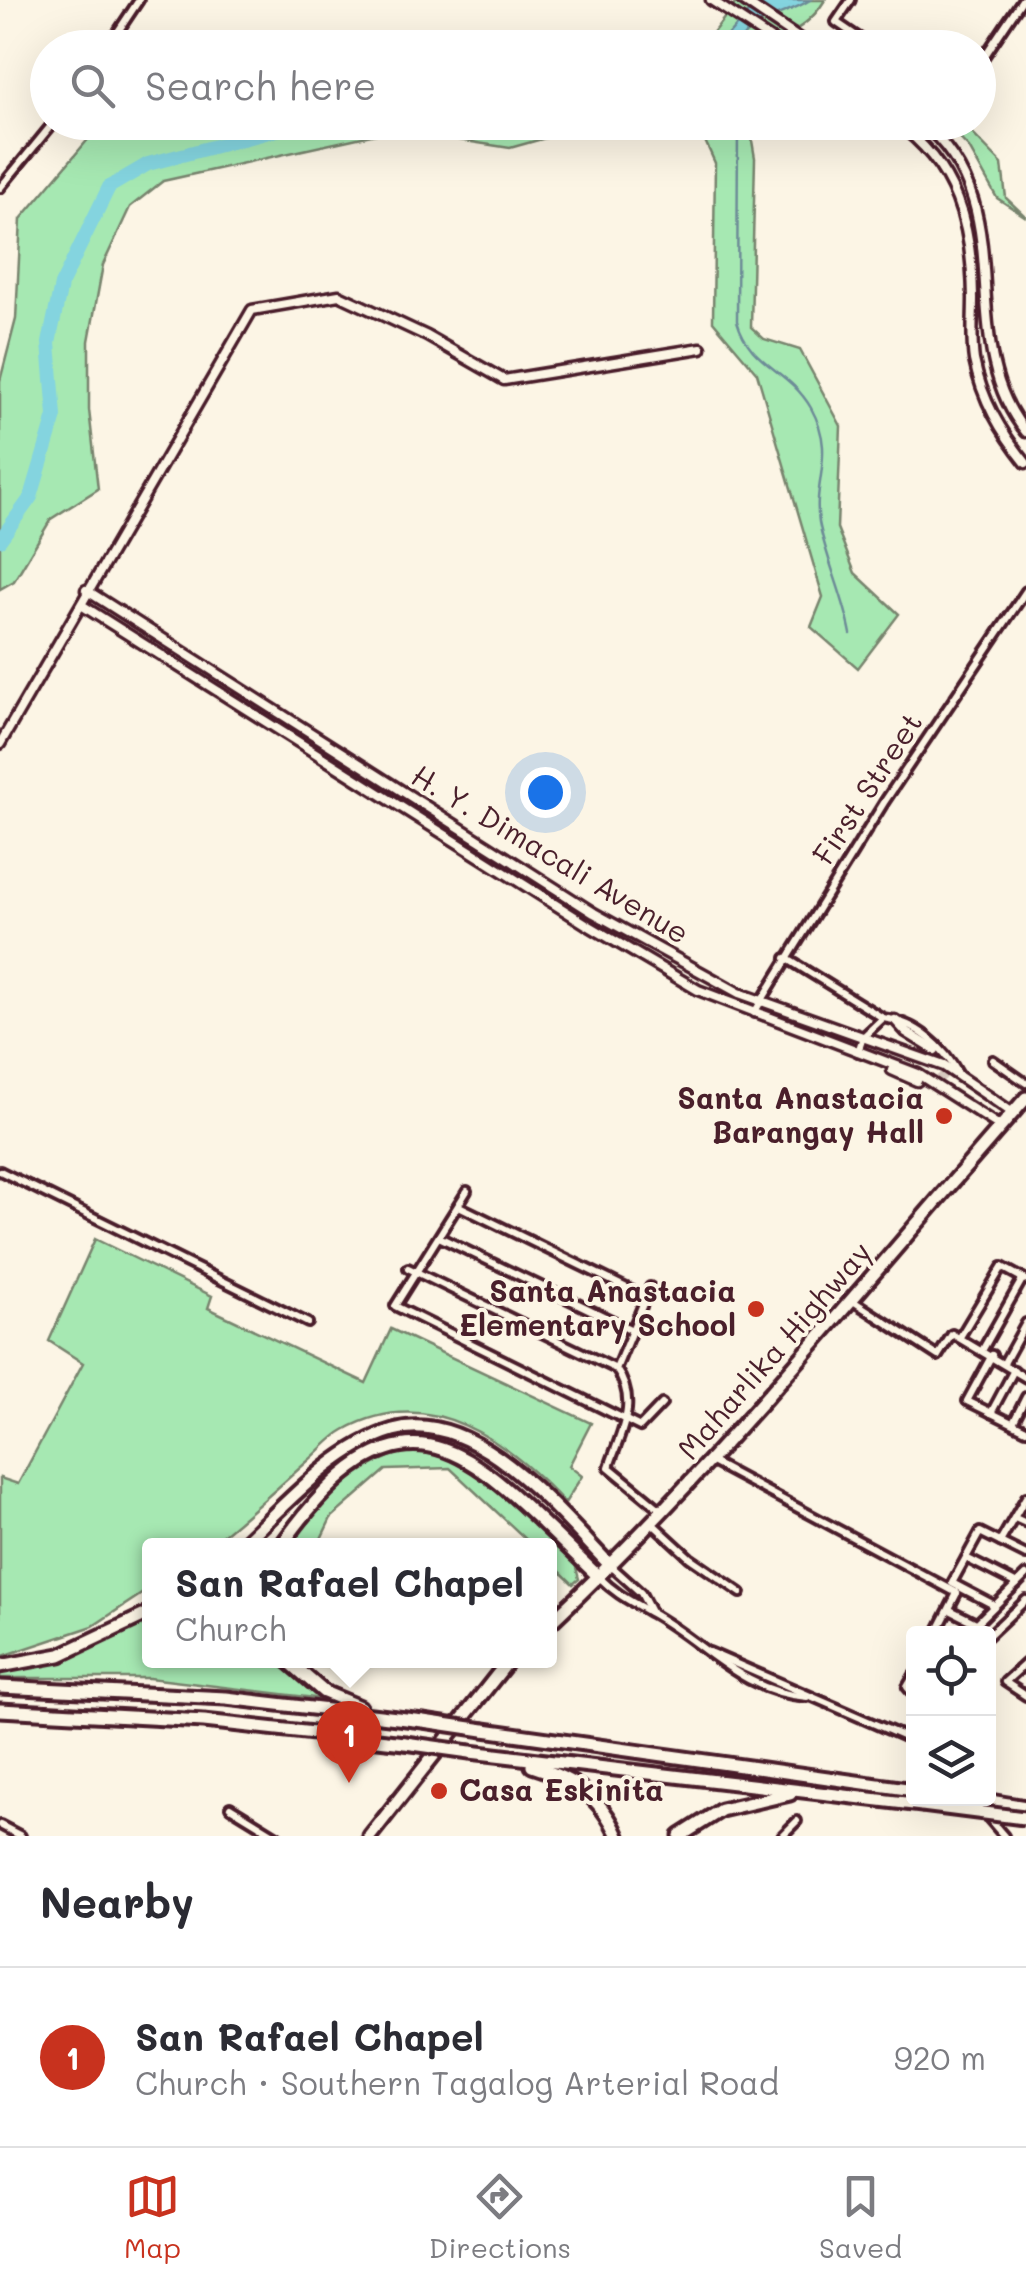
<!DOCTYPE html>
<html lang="en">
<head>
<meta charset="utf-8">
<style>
  :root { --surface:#fff; --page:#f7f7f7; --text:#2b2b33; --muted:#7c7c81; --line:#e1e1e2; --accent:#c8321e }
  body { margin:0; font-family:Mali,sans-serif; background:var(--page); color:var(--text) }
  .controls { position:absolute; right:30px; bottom:30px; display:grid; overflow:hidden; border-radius:10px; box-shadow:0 10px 40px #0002 }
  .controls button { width:90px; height:90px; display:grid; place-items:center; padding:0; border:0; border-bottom:2px solid var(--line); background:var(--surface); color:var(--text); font:50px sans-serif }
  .you { position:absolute; left:545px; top:792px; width:35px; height:35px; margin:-25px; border:8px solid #fff; border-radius:50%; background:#1a73e8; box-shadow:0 0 0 15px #1a73e833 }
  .badge { display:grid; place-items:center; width:65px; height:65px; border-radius:50%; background:var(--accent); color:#fff; font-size:32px; font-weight:700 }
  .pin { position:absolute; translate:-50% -82px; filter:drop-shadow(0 2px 5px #0008) }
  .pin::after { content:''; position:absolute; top:52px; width:35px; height:30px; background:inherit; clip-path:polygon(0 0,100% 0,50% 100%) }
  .popup { position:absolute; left:142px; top:1538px; width:415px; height:130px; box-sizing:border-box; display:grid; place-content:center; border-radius:10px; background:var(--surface); filter:drop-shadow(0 2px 8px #0005); font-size:32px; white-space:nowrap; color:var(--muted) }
  .popup b { font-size:38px; color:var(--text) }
  .popup::after { content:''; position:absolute; left:50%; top:100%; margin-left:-20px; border:20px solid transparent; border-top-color:var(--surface) }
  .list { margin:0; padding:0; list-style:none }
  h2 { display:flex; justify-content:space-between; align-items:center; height:130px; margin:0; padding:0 40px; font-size:42px }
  h2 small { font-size:32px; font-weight:400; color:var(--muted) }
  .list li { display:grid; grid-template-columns:65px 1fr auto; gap:30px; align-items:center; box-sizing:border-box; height:180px; padding:0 40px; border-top:2px solid var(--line) }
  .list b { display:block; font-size:38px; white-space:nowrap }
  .list p { margin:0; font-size:32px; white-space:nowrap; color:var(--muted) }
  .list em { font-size:32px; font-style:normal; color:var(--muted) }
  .icon { flex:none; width:55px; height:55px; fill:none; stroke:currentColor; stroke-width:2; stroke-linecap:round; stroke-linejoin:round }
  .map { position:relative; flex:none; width:1026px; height:1836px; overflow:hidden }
  .search { position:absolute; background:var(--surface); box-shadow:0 10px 40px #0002; left:30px; right:30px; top:30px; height:110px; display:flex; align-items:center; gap:25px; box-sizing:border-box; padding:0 35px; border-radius:55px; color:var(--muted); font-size:38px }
  .sheet { height:310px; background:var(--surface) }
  nav { display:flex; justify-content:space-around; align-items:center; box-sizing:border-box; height:140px; border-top:2px solid var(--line); background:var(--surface); font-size:28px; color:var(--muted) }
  nav a { display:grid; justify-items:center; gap:5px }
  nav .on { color:var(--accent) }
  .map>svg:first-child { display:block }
  .green { fill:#a6e8b2; stroke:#78846e; stroke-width:2.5 }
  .water { fill:#84d4df; stroke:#6d8c97; stroke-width:2.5 }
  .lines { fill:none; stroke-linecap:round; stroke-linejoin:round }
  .stream { stroke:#6d8c97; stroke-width:2.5 }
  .river { stroke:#84d4df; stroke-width:14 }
  .tertiary-tunnel { stroke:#d8cac0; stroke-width:8; stroke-dasharray:8 4; stroke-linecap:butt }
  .minor-casing { stroke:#4a1f2b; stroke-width:14 }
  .tertiary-casing { stroke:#4a1f2b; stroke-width:15 }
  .trunk-casing { stroke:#4a1f2b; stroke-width:19 }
  .motorway-casing { stroke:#4a1f2b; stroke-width:19 }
  .minor { stroke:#fcf5e5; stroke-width:6 }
  .tertiary { stroke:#fcf5e5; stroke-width:8 }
  .trunk { stroke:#fcf5e5; stroke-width:11 }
  .motorway { stroke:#fcf5e5; stroke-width:11 }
  .motorway-bridge-casing { stroke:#4a1f2b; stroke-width:19; stroke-linecap:butt }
  .motorway-bridge { stroke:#fcf5e5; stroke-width:11 }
  .poi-dot { fill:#c8321e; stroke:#fcf5e5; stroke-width:4 }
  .labels { text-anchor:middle; stroke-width:8; stroke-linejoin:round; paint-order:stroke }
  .street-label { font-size:30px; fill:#4a1f2b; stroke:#fcf5e5 }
  .poi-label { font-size:30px; font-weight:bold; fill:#4a1f2b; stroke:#fcf5e5; text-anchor:end }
</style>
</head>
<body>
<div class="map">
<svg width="1026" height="1836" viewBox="0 0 1026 1836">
  <rect width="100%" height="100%" fill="#fcf5e5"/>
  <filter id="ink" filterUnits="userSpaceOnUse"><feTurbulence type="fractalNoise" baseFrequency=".01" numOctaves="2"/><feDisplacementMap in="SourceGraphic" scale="20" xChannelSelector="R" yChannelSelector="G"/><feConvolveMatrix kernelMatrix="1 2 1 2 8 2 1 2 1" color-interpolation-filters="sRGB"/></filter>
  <g filter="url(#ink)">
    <g class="green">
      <path d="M738 0H825C794 52 733 47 679 48L708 39Z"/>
      <polygon points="113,122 599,122 599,123 510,148 394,130 163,181 130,207 103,265 89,341 89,410 98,489 51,519 14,581 0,589 0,381 16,319 21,219 96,130"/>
      <polygon points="697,123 749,123 755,158 751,327 764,339 800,350 841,426 837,528 855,573 899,614 858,668 811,627 823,597 757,373 713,321 715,163"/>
      <polygon points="951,123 952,129 963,124 1002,164 1006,198 1026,217 997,198 969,148 947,125"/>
      <path d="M95 1239 212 1296 208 1308 366 1383 391 1329 591 1423 569 1466 582 1476 565 1503C508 1442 430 1382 344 1430 331 1437 320 1451 309 1460 276 1489 244 1519 210 1545L149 1546V1589L93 1626 0 1657V1478L18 1484 83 1363 49 1341Z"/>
      <path d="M406 1451C477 1452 524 1515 574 1560L579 1579 573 1584 549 1561V1546L532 1545 450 1468 386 1470 331 1518 318 1545 283 1546C313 1506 357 1465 406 1451Z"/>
      <polygon points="149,1619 149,1660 283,1661 298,1678 331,1700 149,1678 0,1678 0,1673 88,1648"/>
    </g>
    <path class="water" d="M759 0H810C786 16 750 17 737 47L717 48Z"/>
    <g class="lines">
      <path class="stream" d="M738 122 737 321C750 366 788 368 811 408 837 455 812 481 819 522 826 559 844 596 851 634"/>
      <g class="river">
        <polyline points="494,122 524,127 542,122"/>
        <polyline points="0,540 31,497 55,416 49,343 61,285 109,187 148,164 307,122"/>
      </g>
      <polyline class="tertiary-tunnel" points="917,1081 931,1085 943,1076 945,1061 935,1050"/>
      <g class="minor-casing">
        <g id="minor">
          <polyline points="851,0 836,22 874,48"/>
          <polyline points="107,48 139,0"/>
          <polyline points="978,66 1022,0"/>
          <polyline points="0,188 54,122"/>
          <path d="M786 958 883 1018C917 1022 944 1047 959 1075"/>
          <polyline points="754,1013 885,801 1026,591"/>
          <polyline points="858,1052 863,1037 883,1018"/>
          <polyline points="993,1060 1026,1083"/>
          <polyline points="0,1171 308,1323"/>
          <polyline points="467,1191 395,1306 640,1427 662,1404"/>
          <polyline points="459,1206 645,1297"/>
          <polyline points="439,1237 630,1329"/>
          <path d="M408 1268 616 1369C640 1403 620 1433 609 1467L661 1510"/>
          <polyline points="853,1301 938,1356 952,1334 1026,1378"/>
          <polyline points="960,1337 1002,1267 1026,1280"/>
          <polyline points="983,1349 1023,1278"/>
          <polyline points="992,1355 967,1401 1026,1430"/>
          <polyline points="1004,1363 1026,1323"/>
          <polyline points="616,1369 650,1287"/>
          <polyline points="991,1413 1014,1370"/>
          <polyline points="1013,1423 1026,1397"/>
          <polyline points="712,1462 957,1593"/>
          <polyline points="1015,1518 1026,1523"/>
          <polyline points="654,1525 690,1558 741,1593"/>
          <polyline points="1000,1542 1026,1497"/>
          <polyline points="966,1558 1017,1584"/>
          <polyline points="611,1566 641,1593 651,1612"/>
          <path d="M600 1578C617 1595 631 1601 651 1613 705 1643 741 1692 807 1697"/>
          <polyline points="994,1605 952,1583 980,1532 1026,1555"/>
          <polyline points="950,1610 976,1623"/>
          <polyline points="936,1634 957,1593"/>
          <polyline points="966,1634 1026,1575"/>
          <polyline points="988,1636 1026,1600"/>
          <polyline points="709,1652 914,1741"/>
          <polyline points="1026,1663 1005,1682 1026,1696"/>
          <polyline points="913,1694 907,1687 914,1675"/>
          <polyline points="972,1799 1004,1836"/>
          <polyline points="230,1807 277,1836"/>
          <polyline points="0,1825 21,1836"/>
          <polyline points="782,1836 797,1821"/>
        </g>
      </g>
      <g class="tertiary-casing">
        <g id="tertiary">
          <polyline points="711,0 784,48"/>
          <polyline points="742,0 813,48"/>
          <path d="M895 122C957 165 972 226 973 298 973 318 971 340 974 360 982 400 1001 432 1026 463"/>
          <path d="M921 122C1026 208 950 338 1026 432"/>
          <polyline points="86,590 594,913 739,993 944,1066 1013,1113"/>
          <polyline points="83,606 586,924 698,990 918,1074 1001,1127"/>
          <polyline points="0,744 252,310 339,295 427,336 504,380 701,348"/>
          <polyline points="895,1020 906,1032 935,1050"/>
          <polyline points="892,1070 917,1081"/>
        </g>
      </g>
      <g class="trunk-casing">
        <g id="trunk">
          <path d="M549 1624C723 1460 868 1277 1026 1098"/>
          <polyline points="370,1836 509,1660"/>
        </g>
      </g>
      <g class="motorway-casing">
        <g id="motorway">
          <path d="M241 1546C284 1506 335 1447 393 1430 476 1407 560 1514 611 1566"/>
          <path d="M281 1546C411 1361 479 1464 599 1577"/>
          <polyline points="287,1660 324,1692 360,1707"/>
          <polyline points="0,1666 60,1655 149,1613"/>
          <polyline points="0,1687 226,1698 423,1721"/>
          <polyline points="0,1710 204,1721 405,1743"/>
          <polyline points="484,1730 914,1790"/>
          <polyline points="470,1752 922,1805"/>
          <path d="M532 1766C573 1779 600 1795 618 1836"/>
          <polyline points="972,1798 1026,1807"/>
          <polyline points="680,1836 721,1810 790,1794"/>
        </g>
      </g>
      <use href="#minor" class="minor"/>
      <use href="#tertiary" class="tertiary"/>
      <use href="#trunk" class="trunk"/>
      <use href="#motorway" class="motorway"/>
      <g class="motorway-bridge-casing">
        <g id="motorway-bridge">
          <polyline points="423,1721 484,1730"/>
          <polyline points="405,1743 470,1752"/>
          <polyline points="922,1805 1024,1818"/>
        </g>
      </g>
      <use href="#motorway-bridge" class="motorway-bridge"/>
    </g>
  </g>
  <g class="poi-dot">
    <circle cx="944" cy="1116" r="10"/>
    <circle cx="756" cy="1309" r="10"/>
    <circle cx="439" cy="1791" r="10"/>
  </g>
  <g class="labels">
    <g class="street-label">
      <text transform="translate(868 789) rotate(-57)" y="10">First Street</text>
      <text transform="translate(550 855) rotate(31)" y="10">H. Y. Dimacali Avenue</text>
      <text transform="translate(775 1351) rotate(-49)" y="10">Maharlika Highway</text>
    </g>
    <g class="poi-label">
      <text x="924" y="1109">Santa Anastacia<tspan x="924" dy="34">Barangay Hall</tspan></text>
      <text x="736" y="1302">Santa Anastacia<tspan x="736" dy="34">Elementary School</tspan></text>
      <text x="459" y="1801" text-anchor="start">Casa Eskinita</text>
    </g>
  </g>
</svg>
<div class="controls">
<button><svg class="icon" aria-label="locate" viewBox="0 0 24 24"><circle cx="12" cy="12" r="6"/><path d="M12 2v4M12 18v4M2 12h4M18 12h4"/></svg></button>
<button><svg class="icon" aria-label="layers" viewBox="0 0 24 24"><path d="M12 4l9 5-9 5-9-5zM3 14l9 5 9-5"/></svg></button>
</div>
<div class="you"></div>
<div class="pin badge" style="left:349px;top:1783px">1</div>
<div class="popup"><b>San Rafael Chapel</b>Church</div>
<div class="search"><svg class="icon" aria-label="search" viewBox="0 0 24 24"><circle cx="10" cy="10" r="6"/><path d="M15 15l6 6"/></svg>Search here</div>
</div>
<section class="sheet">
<h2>Nearby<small></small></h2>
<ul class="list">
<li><span class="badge">1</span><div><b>San Rafael Chapel</b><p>Church · Southern Tagalog Arterial Road</p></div><em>920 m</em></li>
</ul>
</section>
<nav>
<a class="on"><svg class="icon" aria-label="map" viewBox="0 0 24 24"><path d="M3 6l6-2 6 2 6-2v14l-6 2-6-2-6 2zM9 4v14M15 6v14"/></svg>Map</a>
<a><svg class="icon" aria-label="directions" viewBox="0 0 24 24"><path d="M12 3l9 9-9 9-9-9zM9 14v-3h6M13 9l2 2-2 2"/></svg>Directions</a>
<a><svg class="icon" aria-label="saved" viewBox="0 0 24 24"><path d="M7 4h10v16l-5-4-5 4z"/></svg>Saved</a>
</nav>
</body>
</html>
